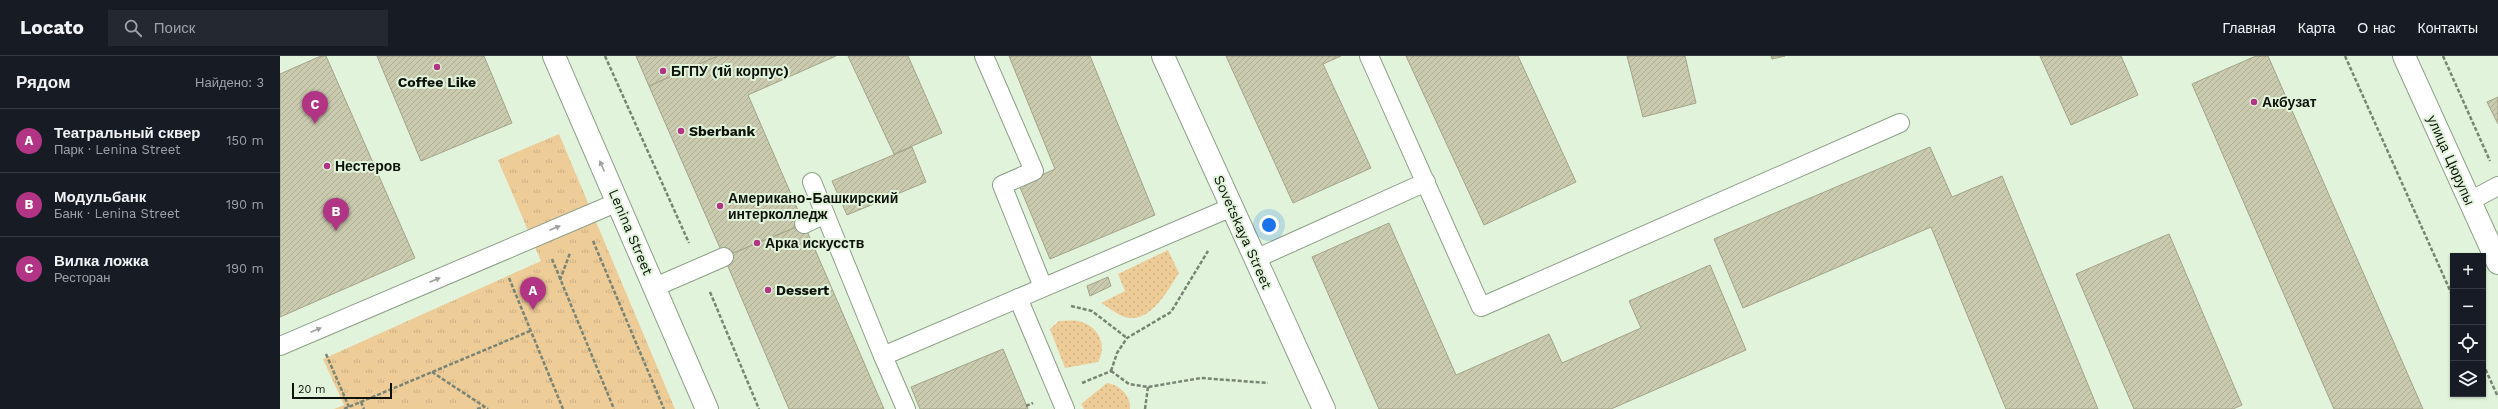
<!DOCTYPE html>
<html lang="ru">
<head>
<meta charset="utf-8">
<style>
  :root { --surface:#171b24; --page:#242831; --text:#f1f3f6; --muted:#9ea1a6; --line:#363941; --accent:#b23585 }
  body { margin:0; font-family:"Work Sans",sans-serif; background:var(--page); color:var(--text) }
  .controls { position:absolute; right:12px; bottom:12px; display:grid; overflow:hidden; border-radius:0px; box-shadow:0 1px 3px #0004 }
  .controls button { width:36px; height:36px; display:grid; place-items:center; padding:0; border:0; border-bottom:1px solid var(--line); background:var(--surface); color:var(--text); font:20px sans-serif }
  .scale { position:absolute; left:12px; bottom:10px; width:100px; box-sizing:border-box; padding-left:4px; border:2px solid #0d130b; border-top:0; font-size:11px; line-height:14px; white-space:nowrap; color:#0d130b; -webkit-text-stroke:3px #e1f4db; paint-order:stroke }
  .you { position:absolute; left:989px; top:169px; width:14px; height:14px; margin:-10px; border:3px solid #fff; border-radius:50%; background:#1a73e8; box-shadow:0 0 0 6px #1a73e833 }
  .badge { display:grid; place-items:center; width:26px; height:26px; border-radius:50%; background:var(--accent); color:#fff; font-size:13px; font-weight:700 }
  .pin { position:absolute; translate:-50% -33px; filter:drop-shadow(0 1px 2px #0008) }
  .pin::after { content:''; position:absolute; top:21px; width:14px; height:12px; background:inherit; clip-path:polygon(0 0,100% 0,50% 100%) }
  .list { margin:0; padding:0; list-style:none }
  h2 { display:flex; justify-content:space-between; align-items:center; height:52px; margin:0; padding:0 16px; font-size:17px }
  h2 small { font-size:13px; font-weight:400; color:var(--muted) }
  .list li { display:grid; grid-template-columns:26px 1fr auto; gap:12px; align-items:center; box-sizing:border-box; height:64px; padding:0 16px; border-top:1px solid var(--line) }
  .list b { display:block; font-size:15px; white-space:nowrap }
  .list p { margin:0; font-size:13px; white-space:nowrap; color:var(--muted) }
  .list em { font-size:13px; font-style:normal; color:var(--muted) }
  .icon { flex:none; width:22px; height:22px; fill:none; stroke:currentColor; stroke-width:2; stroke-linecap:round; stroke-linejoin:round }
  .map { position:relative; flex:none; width:2218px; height:353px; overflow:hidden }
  header { display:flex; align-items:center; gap:24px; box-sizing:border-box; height:56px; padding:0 20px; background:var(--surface); border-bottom:1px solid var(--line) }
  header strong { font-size:19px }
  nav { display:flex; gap:22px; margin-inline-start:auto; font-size:14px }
  .search { width:280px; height:36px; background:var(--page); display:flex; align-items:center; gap:10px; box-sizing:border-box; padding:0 14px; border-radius:0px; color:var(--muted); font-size:15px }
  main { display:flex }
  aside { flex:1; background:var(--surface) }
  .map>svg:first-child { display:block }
  .grass { fill:url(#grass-dots) }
  .park { fill:url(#park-tufts) }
  .building { fill:url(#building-hatch); stroke:#a3a388 }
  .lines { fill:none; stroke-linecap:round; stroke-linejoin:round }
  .lane-casing { stroke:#8d9f88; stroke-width:20 }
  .street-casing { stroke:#8d9f88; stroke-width:24 }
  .secondary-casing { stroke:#8d9f88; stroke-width:24 }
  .path { stroke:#788474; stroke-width:2.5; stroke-dasharray:4 2; stroke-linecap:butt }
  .lane { stroke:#fff; stroke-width:18 }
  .street { stroke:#fff; stroke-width:22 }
  .secondary { stroke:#fff; stroke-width:22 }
  .oneway { fill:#9ea19d }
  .poi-dot { fill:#b23585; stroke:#e1f4db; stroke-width:1.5 }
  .labels { text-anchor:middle; stroke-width:4; stroke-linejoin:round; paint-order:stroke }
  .poi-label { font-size:14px; font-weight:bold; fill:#0d130b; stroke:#e1f4db; text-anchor:start }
  .street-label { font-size:14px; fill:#0d130b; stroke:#e1f4db }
</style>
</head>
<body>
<header>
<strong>Locato</strong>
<div class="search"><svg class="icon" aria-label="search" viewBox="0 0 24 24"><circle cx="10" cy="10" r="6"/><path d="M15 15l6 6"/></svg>Поиск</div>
<nav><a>Главная</a><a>Карта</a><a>О нас</a><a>Контакты</a></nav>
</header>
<main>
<aside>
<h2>Рядом<small>Найдено: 3</small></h2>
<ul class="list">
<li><span class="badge">A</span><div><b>Театральный сквер</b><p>Парк · Lenina Street</p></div><em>150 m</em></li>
<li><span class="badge">B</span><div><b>Модульбанк</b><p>Банк · Lenina Street</p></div><em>190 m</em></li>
<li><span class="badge">C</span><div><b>Вилка ложка</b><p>Ресторан</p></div><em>190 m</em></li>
</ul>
</aside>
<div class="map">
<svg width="2218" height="353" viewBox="0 0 2218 353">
  <defs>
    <pattern id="grass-dots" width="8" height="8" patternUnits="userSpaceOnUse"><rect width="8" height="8" fill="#eecc98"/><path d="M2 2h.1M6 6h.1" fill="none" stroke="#cbae82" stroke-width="1.8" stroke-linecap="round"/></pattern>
    <pattern id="park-tufts" width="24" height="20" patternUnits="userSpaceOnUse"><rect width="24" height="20" fill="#eecc98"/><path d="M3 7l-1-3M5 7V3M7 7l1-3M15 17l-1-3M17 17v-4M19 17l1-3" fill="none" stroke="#cbae82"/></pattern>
    <pattern id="building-hatch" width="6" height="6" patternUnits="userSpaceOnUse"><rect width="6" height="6" fill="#cacaae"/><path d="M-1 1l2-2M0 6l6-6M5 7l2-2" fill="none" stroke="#acad94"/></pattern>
  </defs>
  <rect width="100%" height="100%" fill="#e1f4db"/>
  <g class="grass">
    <path d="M888 194 899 217C887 235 869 271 842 260 835 257 828 251 821 247L845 235 838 218Z"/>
    <path d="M779 265C785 265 792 264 798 265 818 269 828 289 818 306L785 312 770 273Z"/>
    <path d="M827 327C840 329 851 340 850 353H804L801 348Z"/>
  </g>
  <polygon class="park" points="279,78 395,353 54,353 64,349 43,303 261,205 218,104"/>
  <g class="building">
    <polygon points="41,0 46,0 135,202 0,261 0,18"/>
    <polygon points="97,0 204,0 232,67 141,105"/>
    <polygon points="356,0 438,0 369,30"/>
    <polygon points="438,0 556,0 468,39 524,168 444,201 369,30"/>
    <polygon points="568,0 628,0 662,77 614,98"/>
    <polygon points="729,0 810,0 875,159 770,203 739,129 775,113"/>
    <polygon points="946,0 1061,0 1043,8 1091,112 1013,147"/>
    <polygon points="1126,0 1238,0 1296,126 1204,169"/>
    <polygon points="1347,0 1405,0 1416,47 1363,61"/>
    <polygon points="1491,0 1505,0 1492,3"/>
    <polygon points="1760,0 1841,0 1858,39 1791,69"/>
    <polygon points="1976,0 1988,0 2143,353 2054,353 1912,28"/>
    <polygon points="2218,41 2218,68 2207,46"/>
    <polygon points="632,91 646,126 567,159 552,125"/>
    <polygon points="1650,91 1672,141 1722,120 1818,353 1726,353 1651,171 1463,252 1434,183"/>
    <polygon points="1109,167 1176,319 1269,278 1282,307 1361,272 1349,245 1430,209 1466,294 1331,353 1099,353 1032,201"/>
    <polygon points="524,168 604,353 509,353 444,201"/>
    <polygon points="1889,178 1962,349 1953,353 1854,353 1796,218"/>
    <polygon points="828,221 831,230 810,240 807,230"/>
    <polygon points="723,293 748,353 640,353 631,331"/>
  </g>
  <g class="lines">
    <g class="lane-casing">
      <g id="lane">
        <polyline points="704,0 754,115 722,129 763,231"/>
        <polyline points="1089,0 1201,251 1620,67"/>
        <polyline points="532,126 603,300 952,151"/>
        <polyline points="2190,145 2218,130"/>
        <polyline points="524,168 545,158"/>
        <polyline points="975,203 1146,126"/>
        <polyline points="375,231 444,201"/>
        <polyline points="738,242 785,353"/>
        <polyline points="0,290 338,146"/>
        <polyline points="603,300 626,353"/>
      </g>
    </g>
    <g class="street-casing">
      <polyline id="street" points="883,0 1044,353"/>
    </g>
    <g class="secondary-casing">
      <g id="secondary">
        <polyline points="274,0 427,353"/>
        <polyline points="2124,0 2218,207"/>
      </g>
    </g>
    <g class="path">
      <polyline points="325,0 409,187"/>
      <polyline points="2065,0 2173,241"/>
      <polyline points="2163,0 2210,105"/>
      <polyline points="313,185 384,353"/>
      <polyline points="272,203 334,353"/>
      <polyline points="229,222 283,353"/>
      <polyline points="280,224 290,197"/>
      <polyline points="430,236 479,353"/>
      <polyline points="791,250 812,255 847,282"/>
      <polyline points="46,298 69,351"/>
      <polyline points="2203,308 2218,341"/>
      <polyline points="831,315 849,328 868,331 921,322 988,327"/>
      <polyline points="831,315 837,297 847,282 891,256 928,195"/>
      <polyline points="152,316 208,353"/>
      <polyline points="802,327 831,315"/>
      <polyline points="81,346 84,353"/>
      <polyline points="746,350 753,347"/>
      <polyline points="64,353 250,275"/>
      <polyline points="197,353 204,351"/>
      <polyline points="865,353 868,331"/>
    </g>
    <use href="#lane" class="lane"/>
    <use href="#street" class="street"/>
    <use href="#secondary" class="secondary"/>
  </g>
  <defs><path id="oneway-solid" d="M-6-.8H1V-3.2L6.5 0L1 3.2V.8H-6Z"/></defs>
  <g class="oneway">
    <use href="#oneway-solid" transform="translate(322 110) rotate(-114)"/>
    <use href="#oneway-solid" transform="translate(275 172) rotate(-23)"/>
    <use href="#oneway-solid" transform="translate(155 224) rotate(-23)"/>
    <use href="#oneway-solid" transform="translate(36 274) rotate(-23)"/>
  </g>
  <g class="poi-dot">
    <circle cx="157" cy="11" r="4"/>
    <circle cx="383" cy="15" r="4"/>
    <circle cx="1974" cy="46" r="4"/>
    <circle cx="401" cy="75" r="4"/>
    <circle cx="47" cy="110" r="4"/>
    <circle cx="440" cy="150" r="4"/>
    <circle cx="477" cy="187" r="4"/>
    <circle cx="488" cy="234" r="4"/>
  </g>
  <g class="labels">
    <g class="poi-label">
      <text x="391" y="20">БГПУ (1й корпус)</text>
      <text x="157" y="31" text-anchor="middle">Coffee Like</text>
      <text x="1982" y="51">Акбузат</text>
      <text x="409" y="80">Sberbank</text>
      <text x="55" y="115">Нестеров</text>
      <text x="448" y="147">Американо-Башкирский<tspan x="448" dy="16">интерколледж</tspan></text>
      <text x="485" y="192">Арка искусств</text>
      <text x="496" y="239">Dessert</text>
    </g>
    <g class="street-label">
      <text transform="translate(2171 104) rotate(66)" y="5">улица Цюрупы</text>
      <text transform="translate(351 176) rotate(67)" y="5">Lenina Street</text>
      <text transform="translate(963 176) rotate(66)" y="5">Sovetskaya Street</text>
    </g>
  </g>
</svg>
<div class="controls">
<button>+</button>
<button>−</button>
<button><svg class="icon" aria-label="locate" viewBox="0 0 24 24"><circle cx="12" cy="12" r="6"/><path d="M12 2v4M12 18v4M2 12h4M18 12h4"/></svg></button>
<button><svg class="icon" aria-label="layers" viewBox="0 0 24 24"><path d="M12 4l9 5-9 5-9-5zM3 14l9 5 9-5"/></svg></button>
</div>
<div class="scale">20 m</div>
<div class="you"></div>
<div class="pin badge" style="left:253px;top:254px">A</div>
<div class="pin badge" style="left:56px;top:175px">B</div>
<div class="pin badge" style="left:35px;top:68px">C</div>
</div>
</main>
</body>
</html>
